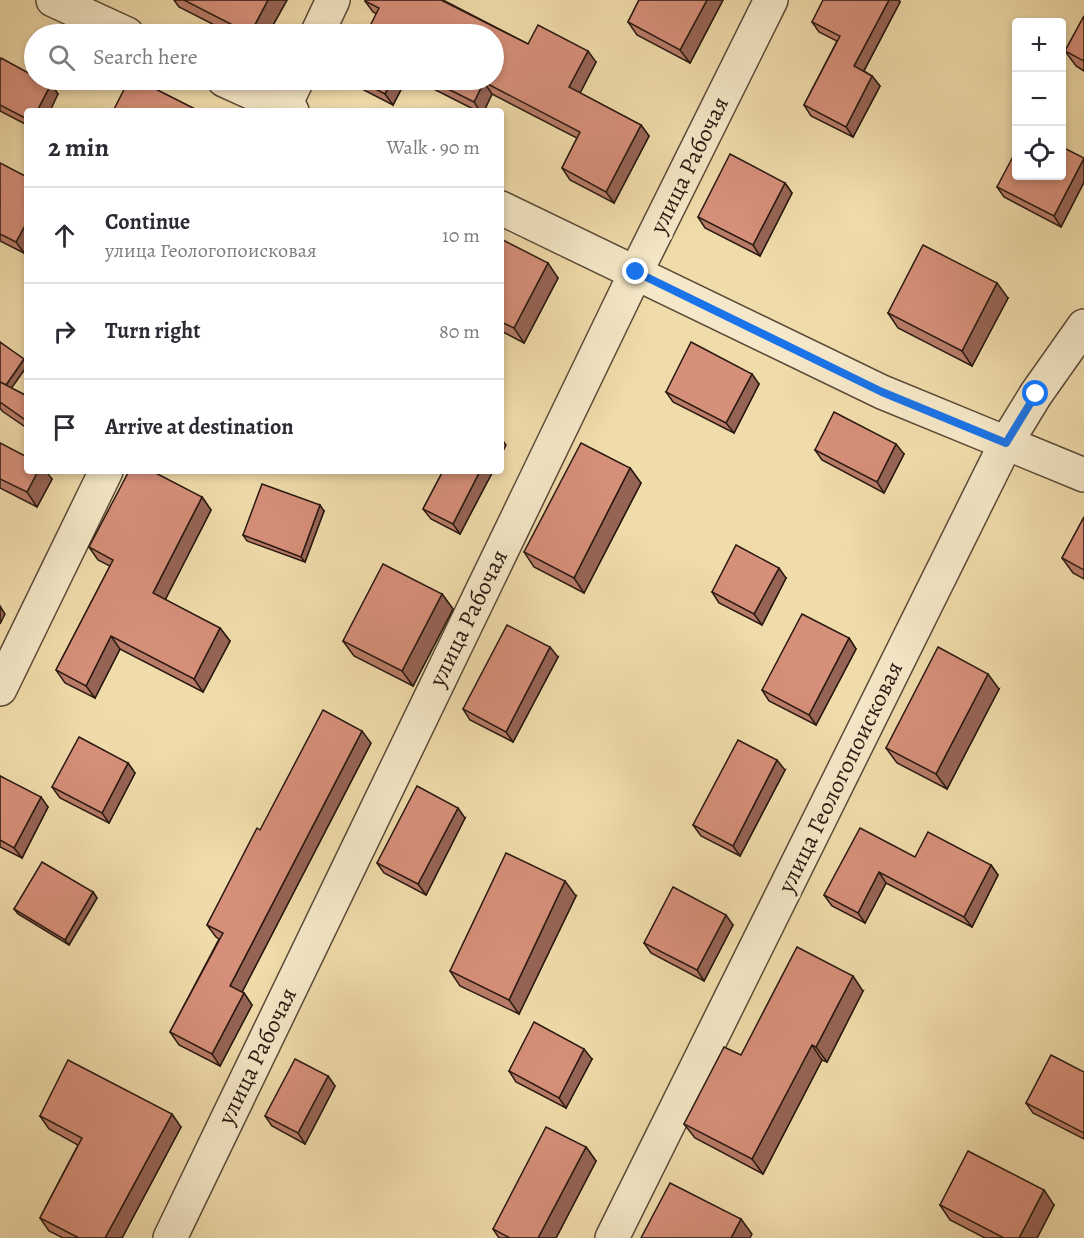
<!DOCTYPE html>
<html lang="en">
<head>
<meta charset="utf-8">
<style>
  :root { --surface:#fff; --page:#f2f2f3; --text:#2b2b33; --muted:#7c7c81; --line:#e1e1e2 }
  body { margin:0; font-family:Alegreya,serif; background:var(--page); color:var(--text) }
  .controls { position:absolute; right:18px; top:18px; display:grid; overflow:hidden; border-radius:6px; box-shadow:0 3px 9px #0003 }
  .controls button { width:54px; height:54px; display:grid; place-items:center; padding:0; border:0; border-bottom:2px solid var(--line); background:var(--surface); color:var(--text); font:30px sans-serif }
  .stop { position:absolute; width:18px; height:18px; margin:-14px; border:4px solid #1a73e8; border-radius:50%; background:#fff }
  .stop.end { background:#1a73e8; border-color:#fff; box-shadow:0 2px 6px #0008 }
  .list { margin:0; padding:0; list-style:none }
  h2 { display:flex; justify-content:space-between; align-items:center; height:78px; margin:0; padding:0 24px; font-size:26px }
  h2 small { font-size:20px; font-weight:400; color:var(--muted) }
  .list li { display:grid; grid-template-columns:39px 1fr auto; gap:18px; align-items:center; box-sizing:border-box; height:96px; padding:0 24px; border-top:2px solid var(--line) }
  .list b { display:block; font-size:22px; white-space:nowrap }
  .list p { margin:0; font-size:20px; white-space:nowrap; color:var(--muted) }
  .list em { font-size:20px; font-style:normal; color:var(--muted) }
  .icon { flex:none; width:33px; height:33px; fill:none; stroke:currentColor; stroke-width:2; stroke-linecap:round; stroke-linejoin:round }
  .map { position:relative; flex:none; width:1084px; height:1238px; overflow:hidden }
  .search { position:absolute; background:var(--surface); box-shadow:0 3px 9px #0003; left:24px; top:24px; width:480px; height:66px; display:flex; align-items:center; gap:15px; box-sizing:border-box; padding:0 21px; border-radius:33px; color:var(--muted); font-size:22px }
  .panel { position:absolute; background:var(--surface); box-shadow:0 3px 9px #0003; left:24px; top:108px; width:480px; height:366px; border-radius:6px }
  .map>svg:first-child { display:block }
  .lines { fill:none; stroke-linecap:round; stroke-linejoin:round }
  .minor-casing { stroke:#5b4a37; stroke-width:36 }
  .minor { stroke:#f5e8c8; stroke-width:33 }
  .wall { fill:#b87b68; stroke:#291910; stroke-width:1.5 }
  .shaded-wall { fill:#966455; stroke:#291910; stroke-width:1.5 }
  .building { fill:#d68f79; stroke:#291910; stroke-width:1.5 }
  .route { stroke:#1a73e8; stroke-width:8 }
  .labels { text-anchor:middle; stroke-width:6; stroke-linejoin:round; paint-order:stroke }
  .street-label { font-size:24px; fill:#291910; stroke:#f5e8c8 }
</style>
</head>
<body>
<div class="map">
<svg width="1084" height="1238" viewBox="0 0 1084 1238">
  <rect width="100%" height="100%" fill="#f0dbab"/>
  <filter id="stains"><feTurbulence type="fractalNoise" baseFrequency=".00333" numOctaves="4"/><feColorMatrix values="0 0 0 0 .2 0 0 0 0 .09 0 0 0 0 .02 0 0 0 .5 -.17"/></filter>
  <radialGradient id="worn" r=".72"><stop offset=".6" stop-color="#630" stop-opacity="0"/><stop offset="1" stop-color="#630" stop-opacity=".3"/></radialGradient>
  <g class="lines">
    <g class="minor-casing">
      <g id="minor">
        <polyline points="53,0 127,34"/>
        <polyline points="317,34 333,0"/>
        <polyline points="224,80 292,111"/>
        <polyline points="282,111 297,80"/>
        <polyline points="501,208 882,392 1084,475"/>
        <polyline points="0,689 106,471"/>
        <polyline points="170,1238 636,272 771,0"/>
        <polyline points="612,1238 1006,443 1036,394 1084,326"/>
      </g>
    </g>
    <use href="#minor" class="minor"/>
  </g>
  <g class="wall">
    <polygon points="174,0 287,0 268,34 232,34 179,7"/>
    <polygon points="366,0 443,0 528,44 596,62 580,93 641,125 649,136 614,203 570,180 562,168 577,138 492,94 484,111 477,111 416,80 494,80 373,12 365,1"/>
    <polygon points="639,0 723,0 690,63 637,35 628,22"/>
    <polygon points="900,2 864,71 872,76 880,86 853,137 811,116 804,105 837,41 819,32 812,22"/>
    <polygon points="1084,16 1084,71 1076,66 1065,51"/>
    <polygon points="0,61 51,84 58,94 27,111 27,125 0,111"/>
    <polygon points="350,80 406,80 393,105 354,85"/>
    <polygon points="1084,158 1084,182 1061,227 1004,197 997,187"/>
    <polygon points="0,163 24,253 0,241"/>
    <polygon points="785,183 792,193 760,256 705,228 698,217"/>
    <polygon points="501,239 558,278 524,343 501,331"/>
    <polygon points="1008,298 972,366 898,328 888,313"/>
    <polygon points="0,342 27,363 27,366 11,388 27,396 27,428 2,411 0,408"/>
    <polygon points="759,384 734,433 673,402 666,392"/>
    <polygon points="0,443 52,479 37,507 0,488"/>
    <polygon points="815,450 904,454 884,493 822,460"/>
    <polygon points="630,468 641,483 584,593 534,567 524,552"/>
    <polygon points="443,471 493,471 460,534 431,519 423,509"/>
    <polygon points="202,497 211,510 165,600 220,628 230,641 203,692 120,649 95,698 65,683 56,670 110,566 98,560 89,547"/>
    <polygon points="324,511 305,562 247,541 243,535"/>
    <polygon points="1084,517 1084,579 1073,573 1062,558"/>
    <polygon points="786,578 762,625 719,603 712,592"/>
    <polygon points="442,594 453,609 413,686 354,656 343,641"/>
    <polygon points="849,638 856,649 816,725 769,701 762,690"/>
    <polygon points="558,657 513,742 470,720 463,709"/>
    <polygon points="999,689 947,789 897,763 886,748"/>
    <polygon points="371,743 242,992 244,993 252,1005 220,1066 179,1045 170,1032 219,939 216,937 207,925 260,830"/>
    <polygon points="128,763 135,773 109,823 60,798 52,787"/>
    <polygon points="785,770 740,856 701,836 693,825"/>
    <polygon points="0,776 48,807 22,858 0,847"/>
    <polygon points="465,818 426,895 384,873 377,863"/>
    <polygon points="915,857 991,865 998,875 972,927 886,883 865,923 832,906 824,895"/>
    <polygon points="93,892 97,898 69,945 18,914 14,909"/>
    <polygon points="576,896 519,1014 460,986 450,971"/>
    <polygon points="733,925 704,981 651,953 644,943"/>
    <polygon points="863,991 827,1062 822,1060 763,1174 695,1138 684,1124 741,1055"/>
    <polygon points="592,1059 566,1108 516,1082 509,1071"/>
    <polygon points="1084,1072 1084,1139 1033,1113 1026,1103"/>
    <polygon points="328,1076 335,1086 305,1144 272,1126 265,1116"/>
    <polygon points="40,1116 181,1127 122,1238 63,1238 49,1231 40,1218 78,1145 49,1129"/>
    <polygon points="586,1147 596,1161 556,1238 499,1238 493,1229"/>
    <polygon points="940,1205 1054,1205 1037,1238 985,1238 950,1220"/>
  </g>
  <g class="shaded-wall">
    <polygon points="268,0 287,0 268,34 250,34"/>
    <polygon points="707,0 723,0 690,63 680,50"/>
    <polygon points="889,0 899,0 900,2 861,76 854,66"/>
    <polygon points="588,51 596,62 577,99 569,87"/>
    <polygon points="872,76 880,86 853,137 846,127"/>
    <polygon points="392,80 406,80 393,105 385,94"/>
    <polygon points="484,82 492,94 484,111 480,111 474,102"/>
    <polygon points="51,84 58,94 50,111 37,111"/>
    <polygon points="641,125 649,136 614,203 606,192"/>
    <polygon points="1084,158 1084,182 1061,227 1054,216"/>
    <polygon points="785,183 792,193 760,256 753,245"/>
    <polygon points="27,222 27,246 24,253 16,242"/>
    <polygon points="548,263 558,278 524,343 514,328"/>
    <polygon points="997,283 1008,298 972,366 962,351"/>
    <polygon points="24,359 27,363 27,366 1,403 0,394"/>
    <polygon points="752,374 759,384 734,433 726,423"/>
    <polygon points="501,438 506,445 501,455"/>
    <polygon points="896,444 904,454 884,493 877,482"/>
    <polygon points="630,468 641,483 584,593 574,578"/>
    <polygon points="38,471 46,471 52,479 37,507 27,492"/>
    <polygon points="480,471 493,471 460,534 453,524"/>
    <polygon points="202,497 211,510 162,606 153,593"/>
    <polygon points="320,505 324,511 305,562 301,557"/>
    <polygon points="779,568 786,578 762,625 754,614"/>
    <polygon points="442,594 453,609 413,686 402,671"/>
    <polygon points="0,606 5,614 0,624"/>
    <polygon points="220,628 230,641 203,692 194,679"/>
    <polygon points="111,636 120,649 95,698 86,686"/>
    <polygon points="849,638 856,649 816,725 809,715"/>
    <polygon points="550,647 558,657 513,742 506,732"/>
    <polygon points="988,674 999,689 947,789 936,774"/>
    <polygon points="362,731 371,743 239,998 230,986"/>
    <polygon points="777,760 785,770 740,856 733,846"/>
    <polygon points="128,763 135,773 109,823 102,813"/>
    <polygon points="41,797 48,807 22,858 14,848"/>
    <polygon points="458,808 465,818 426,895 418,884"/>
    <polygon points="991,865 998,875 972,927 964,917"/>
    <polygon points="879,872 886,883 865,923 858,913"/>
    <polygon points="565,881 576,896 519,1014 509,1000"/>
    <polygon points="93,892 97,898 69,945 65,940"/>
    <polygon points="726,915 733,925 704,981 697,970"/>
    <polygon points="853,976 863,991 827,1062 816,1047"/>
    <polygon points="244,993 252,1005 220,1066 212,1054"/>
    <polygon points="812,1045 822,1060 763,1174 752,1159"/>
    <polygon points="584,1049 592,1059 566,1108 559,1098"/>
    <polygon points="328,1076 335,1086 305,1144 298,1133"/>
    <polygon points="172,1114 181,1127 122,1238 105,1238"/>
    <polygon points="586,1147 596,1161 556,1238 538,1238"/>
    <polygon points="1044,1190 1054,1205 1037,1238 1019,1238"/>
    <polygon points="741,1219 752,1234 750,1238 731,1238"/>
  </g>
  <g class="building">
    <polygon points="184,0 268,0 250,34"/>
    <polygon points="366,0 441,0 528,44 538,25 588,51 569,87 641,125 606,192 562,168 580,132 484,82 474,102 430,80 494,80 494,34 366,34 379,8 365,1"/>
    <polygon points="639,0 707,0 680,50 628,22"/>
    <polygon points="823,0 889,0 854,66 872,76 846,127 804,105 840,36 812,22"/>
    <polygon points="1084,16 1084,61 1065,51"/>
    <polygon points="1,58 34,76 34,80 42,80 51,84 37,111 27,111 27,119 0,105 0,61"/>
    <polygon points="129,80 138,80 199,111 113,111"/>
    <polygon points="358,80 392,80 385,94"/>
    <polygon points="1062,147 1084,158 1054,216 997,187 1017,149 1017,176 1062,176"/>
    <polygon points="730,154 785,183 753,245 698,217"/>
    <polygon points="0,163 27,177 27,222 16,242 0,234"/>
    <polygon points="501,239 548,263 514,328 501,322"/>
    <polygon points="923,245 997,283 962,351 888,313"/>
    <polygon points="0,342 24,359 6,385 0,382"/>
    <polygon points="691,342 752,374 726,423 666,392"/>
    <polygon points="0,382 27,396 27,421 0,402"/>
    <polygon points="834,412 896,444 877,482 815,450"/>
    <polygon points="0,443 27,457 27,471 38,471 27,492 0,479"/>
    <polygon points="581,443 630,468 574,578 524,552"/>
    <polygon points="129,471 152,471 202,497 153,593 220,628 194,679 111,636 86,686 56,670 113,560 89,547"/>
    <polygon points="443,471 480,471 453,524 423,509"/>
    <polygon points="262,484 320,505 301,557 243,535"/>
    <polygon points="1084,517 1084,570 1062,558"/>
    <polygon points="736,545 779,568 754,614 712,592"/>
    <polygon points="383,564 442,594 402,671 343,641"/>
    <polygon points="802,614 849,638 809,715 762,690"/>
    <polygon points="507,625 550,647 506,732 463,709"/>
    <polygon points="938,647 988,674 936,774 886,748"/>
    <polygon points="323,710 362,731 230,986 244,993 212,1054 170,1032 223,933 207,925 257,828 260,830"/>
    <polygon points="79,737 128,763 102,813 52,787"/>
    <polygon points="738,740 777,760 733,846 693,825"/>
    <polygon points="0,776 41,797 14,848 0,840"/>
    <polygon points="417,786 458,808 418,884 377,863"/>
    <polygon points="860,828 915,857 928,832 991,865 964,917 879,872 858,913 824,895"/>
    <polygon points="506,853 565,881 509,1000 450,971"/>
    <polygon points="42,862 93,892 65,940 14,909"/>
    <polygon points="673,887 726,915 697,970 644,943"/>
    <polygon points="797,947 853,976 816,1047 812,1045 752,1159 684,1124 724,1047 741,1055"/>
    <polygon points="534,1022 584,1049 559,1098 509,1071"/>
    <polygon points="1051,1055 1084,1072 1084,1133 1026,1103"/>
    <polygon points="295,1059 328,1076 298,1133 265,1116"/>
    <polygon points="68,1060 172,1114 105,1238 79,1238 40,1218 82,1138 40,1116"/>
    <polygon points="546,1127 586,1147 538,1238 510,1238 493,1229"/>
    <polygon points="968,1151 1044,1190 1019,1238 1004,1238 940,1205"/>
    <polygon points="670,1183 741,1219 731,1238 641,1238"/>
  </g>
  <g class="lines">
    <polyline class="route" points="636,272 882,392 1006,443 1036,394"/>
  </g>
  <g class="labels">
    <g class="street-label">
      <text transform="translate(689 165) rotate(-64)" y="8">улица Рабочая</text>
      <text transform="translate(468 618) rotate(-64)" y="8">улица Рабочая</text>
      <text transform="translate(840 777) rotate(-64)" y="8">улица Геологопоисковая</text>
      <text transform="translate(257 1056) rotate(-64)" y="8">улица Рабочая</text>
    </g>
  </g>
  <rect width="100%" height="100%" filter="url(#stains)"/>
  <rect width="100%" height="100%" fill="url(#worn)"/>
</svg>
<div class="controls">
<button>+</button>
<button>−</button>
<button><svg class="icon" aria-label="locate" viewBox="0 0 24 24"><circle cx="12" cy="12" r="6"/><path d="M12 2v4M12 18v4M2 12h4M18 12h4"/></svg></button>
</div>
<div class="stop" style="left:1036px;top:394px"></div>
<div class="stop end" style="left:636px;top:272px"></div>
<div class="search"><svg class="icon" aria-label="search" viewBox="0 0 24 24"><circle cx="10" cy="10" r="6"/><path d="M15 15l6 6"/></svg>Search here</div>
<section class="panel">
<h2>2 min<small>Walk · 90 m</small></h2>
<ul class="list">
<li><svg class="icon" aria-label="ahead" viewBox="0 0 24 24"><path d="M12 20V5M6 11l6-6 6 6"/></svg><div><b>Continue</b><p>улица Геологопоисковая</p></div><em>10 m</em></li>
<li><svg class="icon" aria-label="right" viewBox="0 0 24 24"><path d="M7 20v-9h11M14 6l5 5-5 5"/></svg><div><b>Turn right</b></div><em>80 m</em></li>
<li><svg class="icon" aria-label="arrive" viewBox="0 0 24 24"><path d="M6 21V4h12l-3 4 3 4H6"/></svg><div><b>Arrive at destination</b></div></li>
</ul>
</section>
</div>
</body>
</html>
